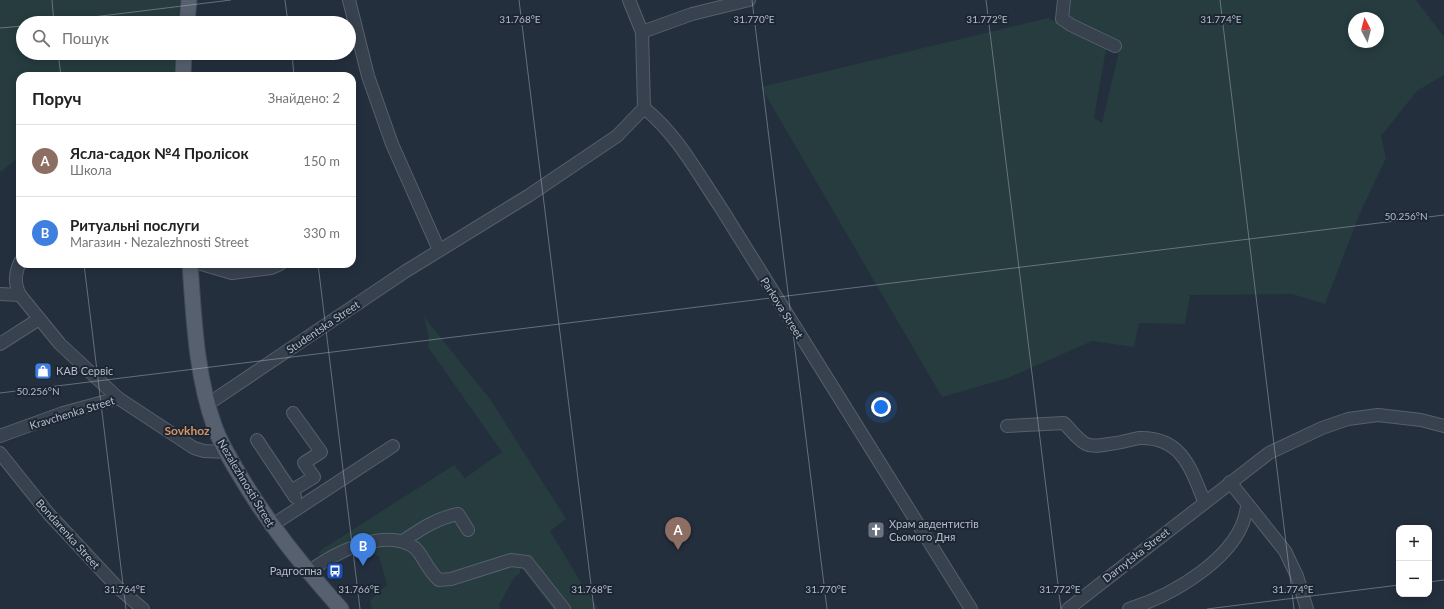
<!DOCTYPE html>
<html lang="uk">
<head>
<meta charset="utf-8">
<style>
  :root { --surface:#fff; --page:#f6f6f6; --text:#222; --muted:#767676; --line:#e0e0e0; --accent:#2563eb }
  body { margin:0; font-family:Lato,sans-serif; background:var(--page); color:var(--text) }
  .controls { position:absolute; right:12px; bottom:12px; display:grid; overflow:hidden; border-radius:8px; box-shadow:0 2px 10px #0003 }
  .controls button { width:36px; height:36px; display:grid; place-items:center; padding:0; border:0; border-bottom:1px solid var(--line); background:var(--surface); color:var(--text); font:20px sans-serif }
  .compass { position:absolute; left:1348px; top:12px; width:36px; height:36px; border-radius:50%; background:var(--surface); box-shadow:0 2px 10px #0003; rotate:353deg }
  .you { position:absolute; left:881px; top:407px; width:14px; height:14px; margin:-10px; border:3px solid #fff; border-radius:50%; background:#1a73e8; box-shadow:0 0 0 6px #1a73e833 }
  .badge { display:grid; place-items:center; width:26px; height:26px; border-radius:50%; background:var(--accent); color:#fff; font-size:13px; font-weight:700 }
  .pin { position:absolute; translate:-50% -33px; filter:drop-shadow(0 1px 2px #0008) }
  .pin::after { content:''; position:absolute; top:21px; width:14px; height:12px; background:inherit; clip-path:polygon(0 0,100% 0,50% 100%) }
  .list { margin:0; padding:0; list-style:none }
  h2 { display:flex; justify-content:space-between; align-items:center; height:52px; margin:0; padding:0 16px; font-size:17px }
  h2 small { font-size:13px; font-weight:400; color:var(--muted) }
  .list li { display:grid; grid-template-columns:26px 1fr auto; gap:12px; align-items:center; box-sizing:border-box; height:72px; padding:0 16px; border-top:1px solid var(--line) }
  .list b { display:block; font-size:15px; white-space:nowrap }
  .list p { margin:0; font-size:13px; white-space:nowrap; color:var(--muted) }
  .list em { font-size:13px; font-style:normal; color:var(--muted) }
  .icon { flex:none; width:22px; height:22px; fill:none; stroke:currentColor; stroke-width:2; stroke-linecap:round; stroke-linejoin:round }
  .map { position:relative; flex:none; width:1444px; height:609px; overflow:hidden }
  .search { position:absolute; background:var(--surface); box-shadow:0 2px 10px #0003; left:16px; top:16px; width:340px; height:44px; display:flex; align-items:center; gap:10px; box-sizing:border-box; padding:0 14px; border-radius:22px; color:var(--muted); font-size:15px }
  .panel { position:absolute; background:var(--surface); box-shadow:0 2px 10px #0003; left:16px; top:72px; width:340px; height:196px; border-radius:12px }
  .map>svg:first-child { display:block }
  .green { fill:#263c3f; fill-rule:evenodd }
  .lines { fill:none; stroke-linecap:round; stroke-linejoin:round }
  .minor-casing { stroke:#565f6c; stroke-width:14 }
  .major-casing { stroke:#414a57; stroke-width:17 }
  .minor { stroke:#38414e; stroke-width:12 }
  .major { stroke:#56606e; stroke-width:15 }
  .ticks { fill:none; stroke:#b4bcc9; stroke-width:1; stroke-opacity:0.45 }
  .labels { text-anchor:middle; stroke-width:4; stroke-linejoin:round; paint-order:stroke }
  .street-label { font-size:11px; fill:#b4bcc9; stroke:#1d2633 }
  .poi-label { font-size:11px; fill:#b4bcc9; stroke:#1d2633; text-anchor:start }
  .neighbourhood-label { font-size:12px; font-weight:bold; fill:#d59563; stroke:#1d2633 }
  .ticks-label { font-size:10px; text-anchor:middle; fill:#b4bcc9; stroke:#1d2633; stroke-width:4; stroke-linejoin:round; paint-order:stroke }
</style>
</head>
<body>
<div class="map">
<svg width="1444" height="609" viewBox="0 0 1444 609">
  <rect width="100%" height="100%" fill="#242f3e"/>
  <g class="green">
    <polygon points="0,0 192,0 179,4 178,23 23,23 23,53 176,53 174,76 20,76 20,157 0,172"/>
    <path d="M1071 0H1416L1444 37V75L1417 91 1381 136 1386 158 1360 213 1325 304 1292 294 1190 295 1185 324 1139 323 1134 347 1092 341 1008 378 942 397 761 87 1048 18 1106 49 1094 118 1102 123 1120 47 1081 26 1067 14ZM1354 18H1378V42H1354Z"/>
    <polygon points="424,317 490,399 566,519 550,531 583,586 599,609 553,609 520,566 520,573 514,578 499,605 501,609 372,609 370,602 373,597 387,585 379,556 365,552 364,549 350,544 320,554 318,552 454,465 465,478 502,452 428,347 429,339"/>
  </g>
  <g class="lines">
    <g class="minor-casing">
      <g id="minor">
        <polyline points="349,0 368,76 392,144 439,250"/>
        <polyline points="629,0 642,32 644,108"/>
        <polyline points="1064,0 1062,19 1071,25 1115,46"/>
        <polyline points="642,32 692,14 749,0"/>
        <path d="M644 108C677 134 698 174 721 208L971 609"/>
        <path d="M20 262C15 274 14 283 20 295L60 344 118 398"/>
        <polyline points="201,264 232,273 271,268 280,264"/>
        <polyline points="0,294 20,295"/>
        <polyline points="0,344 39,319"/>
        <polyline points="208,404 406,271 528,196 617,136 644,108"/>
        <path d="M1007 426 1064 423C1070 429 1078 440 1086 444 1095 448 1106 444 1116 443 1124 442 1132 439 1140 438 1182 437 1191 469 1204 501"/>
        <polyline points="0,436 63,413 118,398 194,448 204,451 226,452"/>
        <polyline points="257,440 295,497"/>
        <polyline points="0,453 48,513 117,587 143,609"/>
        <polyline points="1230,482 1285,551 1297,576 1307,609"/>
        <polyline points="291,491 314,477 304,463 321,452 293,413"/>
        <polyline points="271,526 393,446"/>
        <path d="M403 541C421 529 437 518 458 514L468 530"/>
        <path d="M309 572C332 553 387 526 415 548 423 555 427 570 439 580L451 579 511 560 527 562 564 609"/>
        <polyline points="1068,609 1269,453 1322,428 1348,419 1378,415 1421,420 1444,426"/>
        <path d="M1129 609C1173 595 1242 556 1247 506"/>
      </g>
    </g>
    <g class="major-casing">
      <g id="major">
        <polyline points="187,23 189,0"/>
        <polyline points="183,76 184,53"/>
        <path d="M190 264C194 319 196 376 215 428 221 444 230 459 239 474 269 525 302 565 341 609"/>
      </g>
    </g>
    <use href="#minor" class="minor"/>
    <use href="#major" class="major"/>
  </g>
  <path class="ticks" d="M52 0 54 23M285 0 288 23M519 0 594 609M752 0 827 609M986 0 1061 609M1220 0 1294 609M44 23 231 0M0 28 23 26M58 53 61 76M292 53 294 76M84 264 126 609M318 264 360 609M0 393 1444 215M1429 582 1444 580M1207 609 1399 585"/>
  <defs>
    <g id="shop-square" transform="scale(0.9)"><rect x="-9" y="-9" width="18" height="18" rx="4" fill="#3f7fe0" stroke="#1d2633"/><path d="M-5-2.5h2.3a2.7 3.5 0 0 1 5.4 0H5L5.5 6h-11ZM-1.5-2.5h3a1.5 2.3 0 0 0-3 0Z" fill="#fff"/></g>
    <g id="church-square" transform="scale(0.9)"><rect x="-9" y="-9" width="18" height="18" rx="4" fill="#6b7280" stroke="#1d2633"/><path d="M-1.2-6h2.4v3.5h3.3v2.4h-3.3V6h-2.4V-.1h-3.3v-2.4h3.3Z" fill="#fff"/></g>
    <g id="bus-square" transform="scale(0.9)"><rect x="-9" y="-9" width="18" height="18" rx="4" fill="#1a4fb4" stroke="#1d2633"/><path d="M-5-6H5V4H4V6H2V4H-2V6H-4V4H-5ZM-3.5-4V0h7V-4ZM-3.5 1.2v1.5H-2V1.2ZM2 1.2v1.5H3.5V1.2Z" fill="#fff"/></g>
  </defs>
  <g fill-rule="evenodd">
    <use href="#shop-square" x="43" y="371"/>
    <use href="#church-square" x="876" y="530"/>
    <use href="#bus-square" x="335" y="571"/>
  </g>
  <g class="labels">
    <g class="street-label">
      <text transform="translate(782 308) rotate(58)" y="4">Parkova Street</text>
      <text transform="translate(323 327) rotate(-34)" y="4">Studentska Street</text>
      <text transform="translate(72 413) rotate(-17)" y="4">Kravchenka Street</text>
      <text transform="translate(246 483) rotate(59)" y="4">Nezalezhnosti Street</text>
      <text transform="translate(68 534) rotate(48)" y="4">Bondarenka Street</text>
      <text transform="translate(1136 555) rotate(-38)" y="4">Darnytska Street</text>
    </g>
    <g class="poi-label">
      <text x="56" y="375">КАВ Сервіс</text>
      <text x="889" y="528">Храм авдентистів<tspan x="889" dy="13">Сьомого Дня</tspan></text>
      <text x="322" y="575" text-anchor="end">Радгоспна</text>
    </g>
    <g class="neighbourhood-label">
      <text x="187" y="435">Sovkhoz</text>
    </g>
  </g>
  <g class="ticks-label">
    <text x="520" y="23">31.768°E</text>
    <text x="754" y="23">31.770°E</text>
    <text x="987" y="23">31.772°E</text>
    <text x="1221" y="23">31.774°E</text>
    <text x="1406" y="220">50.256°N</text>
    <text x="38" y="395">50.256°N</text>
    <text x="125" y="593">31.764°E</text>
    <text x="359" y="593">31.766°E</text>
    <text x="592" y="593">31.768°E</text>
    <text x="826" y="593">31.770°E</text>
    <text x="1060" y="593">31.772°E</text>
    <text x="1293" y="593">31.774°E</text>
  </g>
</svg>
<div class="controls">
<button>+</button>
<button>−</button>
</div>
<svg class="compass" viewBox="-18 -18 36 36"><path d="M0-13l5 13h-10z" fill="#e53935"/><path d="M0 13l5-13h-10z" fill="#767676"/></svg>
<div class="you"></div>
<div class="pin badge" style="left:678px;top:550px;background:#8d6e63">A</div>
<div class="pin badge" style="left:363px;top:566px;background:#3f7fe0">B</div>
<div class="search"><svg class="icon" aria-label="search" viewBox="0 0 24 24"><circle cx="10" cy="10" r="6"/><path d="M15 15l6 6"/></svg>Пошук</div>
<section class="panel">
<h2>Поруч<small>Знайдено: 2</small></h2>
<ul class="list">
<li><span class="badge" style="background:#8d6e63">A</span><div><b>Ясла-садок №4 Пролісок</b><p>Школа</p></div><em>150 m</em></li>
<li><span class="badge" style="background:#3f7fe0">B</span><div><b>Ритуальні послуги</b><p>Магазин · Nezalezhnosti Street</p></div><em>330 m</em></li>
</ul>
</section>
</div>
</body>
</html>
